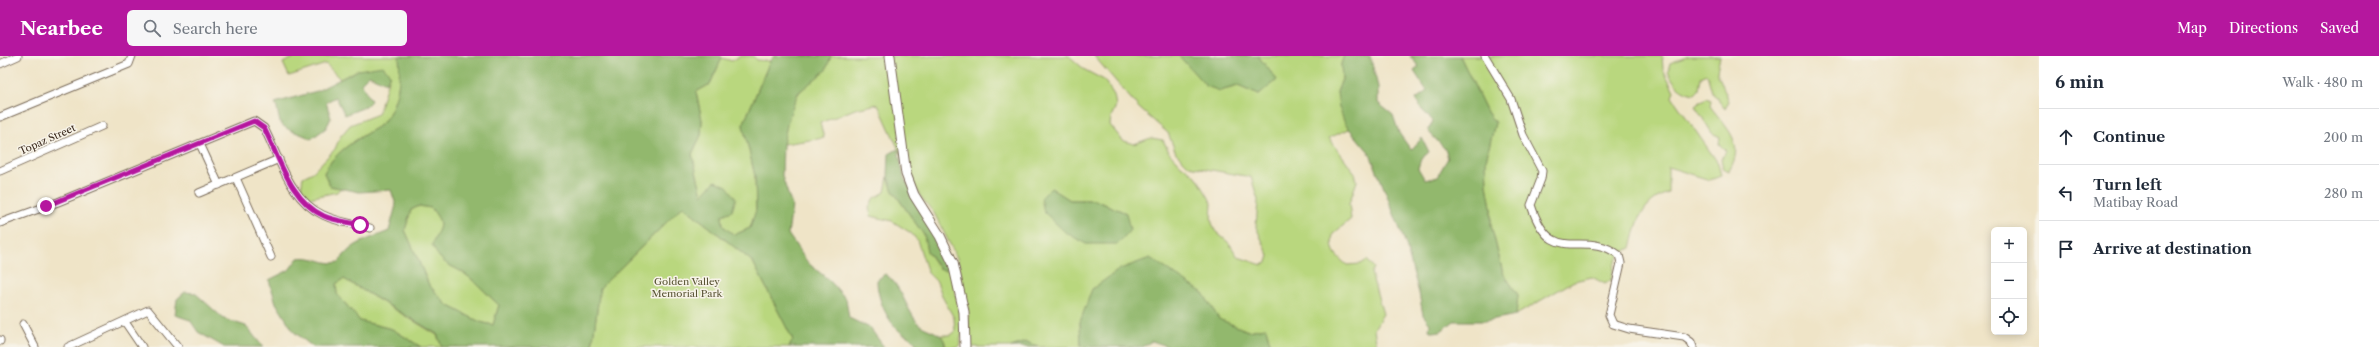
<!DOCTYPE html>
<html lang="en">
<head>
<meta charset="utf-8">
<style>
  :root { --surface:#fff; --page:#f6f6f7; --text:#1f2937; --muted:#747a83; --line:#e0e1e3; --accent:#b5179e }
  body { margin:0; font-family:"Libre Caslon Text",serif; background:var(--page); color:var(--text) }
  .controls { position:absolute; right:12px; bottom:12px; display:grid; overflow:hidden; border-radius:6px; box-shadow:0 2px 10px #0003 }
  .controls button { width:36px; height:36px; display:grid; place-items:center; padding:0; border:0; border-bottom:1px solid var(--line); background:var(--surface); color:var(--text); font:20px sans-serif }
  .stop { position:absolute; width:12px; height:12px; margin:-9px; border:3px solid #b5179e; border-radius:50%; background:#fff }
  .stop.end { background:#b5179e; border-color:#fff; box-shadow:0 1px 4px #0008 }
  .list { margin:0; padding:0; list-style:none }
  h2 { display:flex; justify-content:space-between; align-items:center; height:52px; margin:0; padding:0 16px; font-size:17px }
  h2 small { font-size:13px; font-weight:400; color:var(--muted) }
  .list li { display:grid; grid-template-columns:26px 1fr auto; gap:12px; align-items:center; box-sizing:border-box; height:56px; padding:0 16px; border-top:1px solid var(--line) }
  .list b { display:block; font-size:15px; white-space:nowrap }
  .list p { margin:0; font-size:13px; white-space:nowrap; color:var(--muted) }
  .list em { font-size:13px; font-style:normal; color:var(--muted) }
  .icon { flex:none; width:22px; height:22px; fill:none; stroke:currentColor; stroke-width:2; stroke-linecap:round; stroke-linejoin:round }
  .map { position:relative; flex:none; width:2039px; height:291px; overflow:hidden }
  header { display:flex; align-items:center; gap:24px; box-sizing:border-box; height:56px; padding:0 20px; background:var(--accent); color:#fff }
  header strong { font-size:19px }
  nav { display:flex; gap:22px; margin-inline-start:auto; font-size:14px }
  .search { width:280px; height:36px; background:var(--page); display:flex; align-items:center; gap:10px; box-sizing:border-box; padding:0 14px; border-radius:6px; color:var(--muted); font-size:15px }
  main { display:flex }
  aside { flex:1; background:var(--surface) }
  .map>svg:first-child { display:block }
  .green { fill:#b9d77e; stroke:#7a804e; fill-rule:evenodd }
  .forest { fill:#92b86d; stroke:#667146; fill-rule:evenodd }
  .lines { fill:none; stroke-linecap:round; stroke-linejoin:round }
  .minor-casing { stroke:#7a6b59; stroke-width:9 }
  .major-casing { stroke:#7a6b59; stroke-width:11 }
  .minor { stroke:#fff; stroke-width:7 }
  .major { stroke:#fff; stroke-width:9 }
  .route { stroke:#b5179e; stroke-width:5 }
  .labels { text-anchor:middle; stroke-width:3; stroke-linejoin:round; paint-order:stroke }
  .street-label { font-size:10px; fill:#3b2a1e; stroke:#f7f3e8 }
  .park-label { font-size:10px; fill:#5a5536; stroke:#f7f3e8 }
</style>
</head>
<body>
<header>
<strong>Nearbee</strong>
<div class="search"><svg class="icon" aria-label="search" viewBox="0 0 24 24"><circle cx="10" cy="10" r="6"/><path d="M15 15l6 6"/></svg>Search here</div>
<nav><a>Map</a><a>Directions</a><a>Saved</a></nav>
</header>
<main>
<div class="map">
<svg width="2039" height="291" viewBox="0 0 2039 291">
  <rect width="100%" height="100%" fill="#f7f3e8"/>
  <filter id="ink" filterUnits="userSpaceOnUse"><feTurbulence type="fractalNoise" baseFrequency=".025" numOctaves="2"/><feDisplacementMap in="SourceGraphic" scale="8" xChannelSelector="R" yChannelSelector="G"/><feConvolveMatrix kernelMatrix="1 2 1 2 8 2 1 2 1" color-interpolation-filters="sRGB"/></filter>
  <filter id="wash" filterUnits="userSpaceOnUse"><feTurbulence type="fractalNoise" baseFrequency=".012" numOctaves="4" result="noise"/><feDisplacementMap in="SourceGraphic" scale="16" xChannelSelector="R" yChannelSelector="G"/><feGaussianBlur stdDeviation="0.9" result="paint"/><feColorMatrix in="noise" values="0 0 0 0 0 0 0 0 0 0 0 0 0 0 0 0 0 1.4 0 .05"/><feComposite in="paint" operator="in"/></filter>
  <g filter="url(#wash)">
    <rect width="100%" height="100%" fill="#efe4c7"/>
    <g class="green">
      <path d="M297 0H399C401 21 398 48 384 65 381 70 373 73 369 76 351 87 333 98 324 117L330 130 341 132 337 136 309 142 301 133 303 121 313 116 335 93 340 81 350 69 378 58 390 18 358 14 340 23 326 8 289 20 283 7Z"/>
      <polygon points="740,0 753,0 757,4 770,5 743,69 755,120 756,155 750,172 734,179 723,170 722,159 702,139 692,98 701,79 702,64 696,36 710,28 722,2 732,5"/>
      <path d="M831 0H1069L1085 14 1104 24 1114 39 1116 50 1111 61 1110 69 1123 85 1134 88 1151 82 1163 84 1169 96 1181 109 1196 120 1212 147 1211 164 1215 175 1229 187 1238 201 1262 209 1267 206 1269 200 1256 171 1258 144 1251 121 1189 110 1176 97 1168 77 1139 52 1094 0H1179L1220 35 1238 30 1259 39 1277 24 1258 0H1344L1341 8 1342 23 1337 36 1345 68 1349 73 1329 82 1355 117 1357 125 1349 148 1351 163 1333 178C1330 194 1335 199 1347 209L1361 208 1367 204 1374 212 1371 217 1383 258 1374 273 1377 291H1271L1266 272 1248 275 1218 263 1203 237 1080 266 1081 291H1038L1027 286 1011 291H970L968 253 957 202 934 157 920 140 878 48 855 53 820 67 824 82 783 88C786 72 789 49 799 37 811 21 823 23 831 0ZM1051 132 1070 144H1095L1126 157 1065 176Z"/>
      <path d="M1460 0H1662L1663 13 1674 35 1672 41 1718 107 1721 120 1710 124 1668 111V137C1641 146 1637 167 1631 192 1615 198 1614 208 1611 224L1605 228 1592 221 1574 225 1516 259 1518 239 1503 217 1491 169V151L1487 129 1486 104 1495 67 1487 56Z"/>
      <path d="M1689 0H1720L1717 16 1729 45 1725 53 1712 36 1707 18 1701 21 1699 34 1695 38C1680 36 1674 28 1668 15L1670 7Z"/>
      <path d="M1706 42 1711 44 1710 50C1727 73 1746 87 1729 115L1723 112 1721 103 1726 95 1719 88 1720 81 1712 77 1695 50Z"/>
      <polygon points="888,121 893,135 924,179 927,195 937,210 950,213 963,271 959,291 945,291 945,287 941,279 950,279 955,275 954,262 943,242 937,226 928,217 917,184 911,177 892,165 871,160 869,152 873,143 885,136"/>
      <path d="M419 150 431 152C446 170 439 169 433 189 443 212 453 208 469 221 480 230 489 240 499 249L493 269 480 266 447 249 429 229 405 174 411 154Z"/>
      <polygon points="683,150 753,206 793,284 789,291 592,291 600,232"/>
      <polygon points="344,223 437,279 442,291 421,291 392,273 360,265 337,238 336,228"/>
    </g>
    <g class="forest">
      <path d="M399 0H721L722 2 710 28 696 36 702 64 701 79 692 98 702 139 715 125 727 130 736 142 732 155 722 159 723 170 734 179 750 172 756 154 755 120 743 69 770 5 774 0H831L826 14 798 37 788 64 783 88 782 120 792 150 788 178 808 207 830 225 846 243 849 262 870 272 884 291H789L793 284 753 206 683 150 600 232 592 291H442L437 278 344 223 336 228 337 238 360 265 392 273 421 291H313L294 276 276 247 269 224 289 214 298 202C315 199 325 210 339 206 353 185 368 184 389 175L396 149 391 134 359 136 330 130 324 117C333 98 351 87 369 76 373 73 381 70 384 65 398 48 401 21 399 0ZM419 150 431 152C446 170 439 170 432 189 443 212 453 208 469 221 480 230 489 240 499 249L493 269 480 266 447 249 429 229 405 174 411 154Z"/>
      <polygon points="1179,0 1258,0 1277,24 1259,39 1238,30 1220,35 1206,30"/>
      <polygon points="1344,0 1370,0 1378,31 1378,47 1393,59 1399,77 1411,94 1422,82 1429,96 1421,103 1418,112 1425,124 1437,121 1448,102 1445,93 1428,75 1433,65 1422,54 1416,43 1427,35 1414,15 1419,11 1410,0 1460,0 1487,56 1495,67 1486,104 1487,129 1491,151 1491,169 1503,217 1518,239 1516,259 1485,265 1454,265 1441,275 1433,276 1429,274 1430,268 1423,259 1419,237 1405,186 1380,122 1369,96 1345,68 1339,51 1337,36 1342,23 1341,8"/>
      <path d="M383 10 390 18 386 27 369 19 361 27 371 45 365 51 345 59 336 41 326 46 331 62 326 72 311 83C302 77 285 75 280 66 278 60 278 53 275 47L317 35 358 14Z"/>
      <polygon points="898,93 904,122 944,191 950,213 945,214 940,213 927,195 924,179 893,135 888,121 889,98"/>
      <polygon points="1051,132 1070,144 1095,144 1126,157 1130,174 1118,188 1086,188 1065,176 1044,156 1041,142"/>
      <polygon points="1150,202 1203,237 1219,263 1248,275 1266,272 1271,291 1170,291 1152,285 1142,291 1081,291 1080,266 1092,233 1120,213"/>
      <path d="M885 218C901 228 905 251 917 266 925 276 946 274 945 291H918C913 282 910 282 902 277 887 266 877 242 877 224Z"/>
      <polygon points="185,236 195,237 224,263 246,270 263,291 224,291 198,276 190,264 175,259 177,243"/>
      <polygon points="1027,286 1038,291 1011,291"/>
    </g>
  </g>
  <g filter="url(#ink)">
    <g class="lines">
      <g class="minor-casing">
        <g id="minor">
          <path d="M1485 0 1511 43 1523 79 1542 115 1541 123 1531 149C1552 214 1582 171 1619 199L1621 207 1609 259 1613 268 1629 273 1684 281 1691 286 1693 291"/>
          <polyline points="0,8 18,0"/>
          <polyline points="0,61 129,8 132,0"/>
          <polyline points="200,88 219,129"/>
          <polyline points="0,115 102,70"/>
          <polyline points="236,122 271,201"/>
          <polyline points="199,137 279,103"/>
          <path d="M0 167 58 146 254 65 264 72C279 101 290 144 323 159 337 166 355 168 370 172"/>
          <polyline points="125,266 142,291"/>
          <polyline points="23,268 35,291"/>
          <polyline points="0,284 0,285"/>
          <polyline points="68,291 148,254 178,291"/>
        </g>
      </g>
      <g class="major-casing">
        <polyline id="major" points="890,0 906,118 914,139 940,180 953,207 964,256 965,291"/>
      </g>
      <use href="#minor" class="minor"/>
      <use href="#major" class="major"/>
    </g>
  </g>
  <g class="lines" filter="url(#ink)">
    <path class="route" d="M46 150 254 65 264 72C279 101 291 146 324 160 335 165 349 166 360 169"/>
  </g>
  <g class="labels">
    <g class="street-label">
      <text transform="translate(47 83) rotate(-24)" y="4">Topaz Street</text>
    </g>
    <g class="park-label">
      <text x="687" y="229">Golden Valley<tspan x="687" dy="12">Memorial Park</tspan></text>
    </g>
  </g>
</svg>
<div class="controls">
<button>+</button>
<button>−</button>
<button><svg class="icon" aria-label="locate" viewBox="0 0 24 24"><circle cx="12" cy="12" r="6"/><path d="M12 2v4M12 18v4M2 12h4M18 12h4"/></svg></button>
</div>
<div class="stop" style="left:360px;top:169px"></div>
<div class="stop end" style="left:46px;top:150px"></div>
</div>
<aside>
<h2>6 min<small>Walk · 480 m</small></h2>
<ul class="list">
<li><svg class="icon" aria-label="ahead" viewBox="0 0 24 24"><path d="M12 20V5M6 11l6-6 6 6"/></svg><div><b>Continue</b></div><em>200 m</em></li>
<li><svg class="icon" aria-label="left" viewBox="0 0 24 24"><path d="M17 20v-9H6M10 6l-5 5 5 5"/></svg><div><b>Turn left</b><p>Matibay Road</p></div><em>280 m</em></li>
<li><svg class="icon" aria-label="arrive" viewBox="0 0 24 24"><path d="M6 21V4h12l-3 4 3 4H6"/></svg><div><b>Arrive at destination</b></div></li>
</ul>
</aside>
</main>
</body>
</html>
